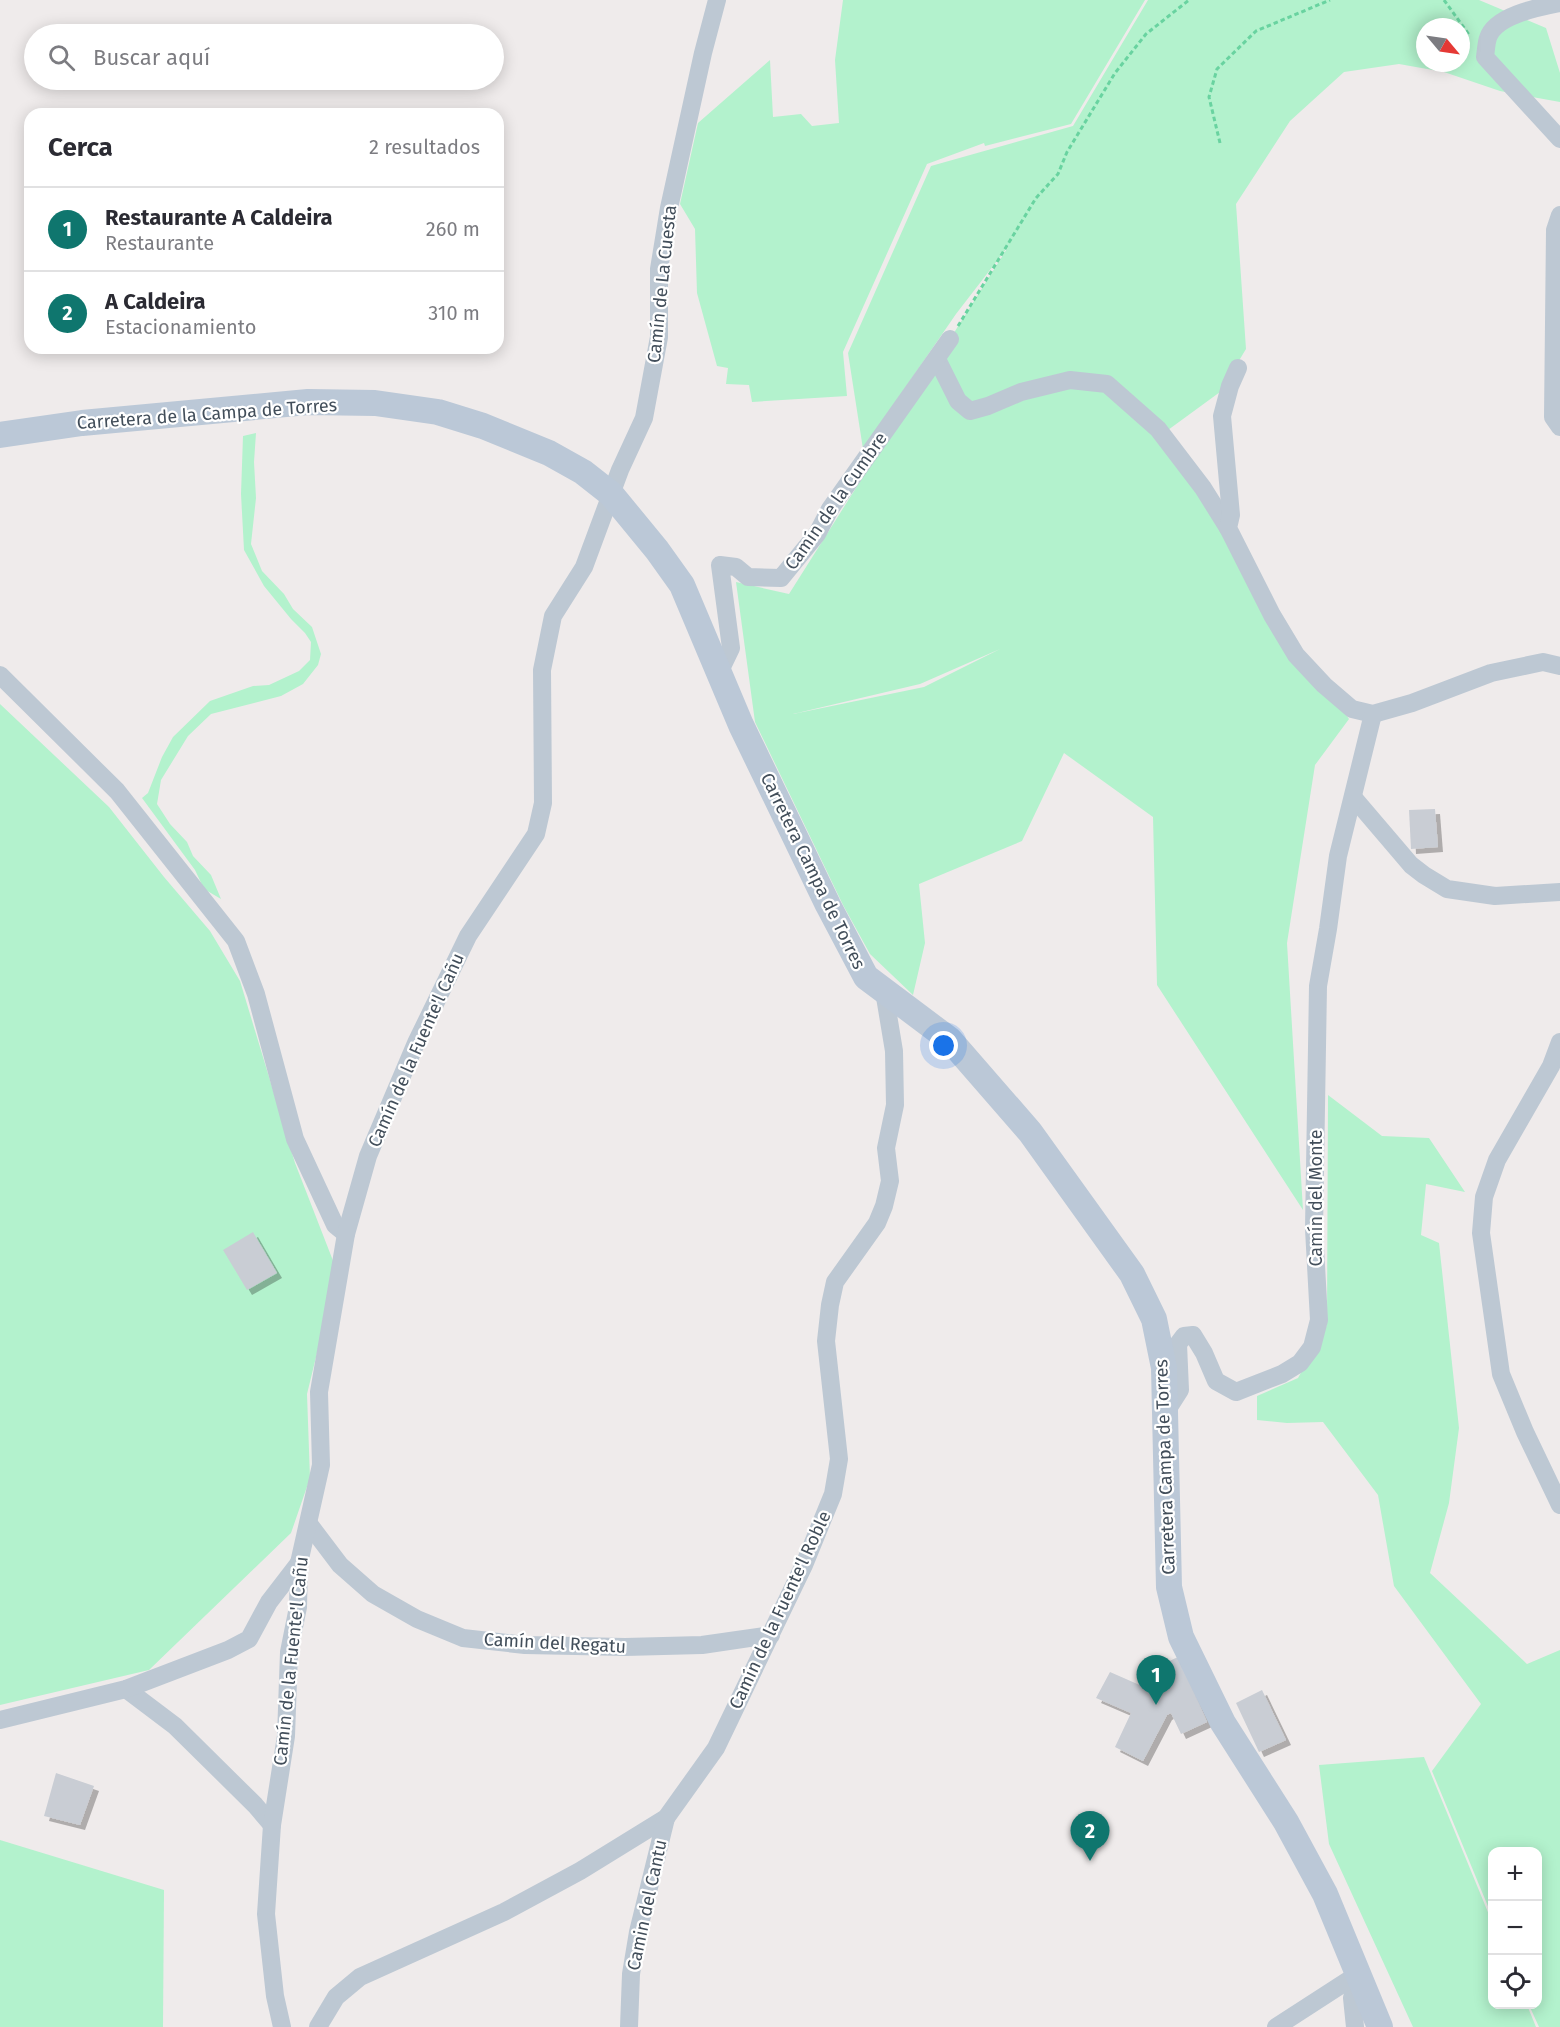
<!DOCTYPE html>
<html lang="es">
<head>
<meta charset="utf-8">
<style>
  :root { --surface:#fff; --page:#f7f7f7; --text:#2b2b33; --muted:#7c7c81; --line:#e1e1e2; --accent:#0f766e }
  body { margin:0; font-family:"Fira Sans",sans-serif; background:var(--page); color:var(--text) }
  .controls { position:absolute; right:18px; bottom:18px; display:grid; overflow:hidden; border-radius:12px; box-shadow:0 3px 15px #0003 }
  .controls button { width:54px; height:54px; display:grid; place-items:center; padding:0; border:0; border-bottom:2px solid var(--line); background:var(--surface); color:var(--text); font:30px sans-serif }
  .compass { position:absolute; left:1416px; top:18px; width:54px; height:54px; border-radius:50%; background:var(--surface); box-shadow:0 3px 15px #0003; rotate:119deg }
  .you { position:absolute; left:944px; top:1046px; width:21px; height:21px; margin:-15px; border:4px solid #fff; border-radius:50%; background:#1a73e8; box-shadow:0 0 0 9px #1a73e833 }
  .badge { display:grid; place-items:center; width:39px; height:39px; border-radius:50%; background:var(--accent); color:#fff; font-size:20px; font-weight:700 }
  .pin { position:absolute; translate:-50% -50px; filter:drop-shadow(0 2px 3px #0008) }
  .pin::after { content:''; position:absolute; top:32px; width:21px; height:18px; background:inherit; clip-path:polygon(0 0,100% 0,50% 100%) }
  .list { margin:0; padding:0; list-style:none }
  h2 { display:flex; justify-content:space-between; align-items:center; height:78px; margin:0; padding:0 24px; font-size:26px }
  h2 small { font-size:20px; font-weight:400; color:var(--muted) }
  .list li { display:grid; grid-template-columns:39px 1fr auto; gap:18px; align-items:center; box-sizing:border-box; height:84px; padding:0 24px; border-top:2px solid var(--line) }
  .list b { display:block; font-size:22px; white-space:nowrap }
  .list p { margin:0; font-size:20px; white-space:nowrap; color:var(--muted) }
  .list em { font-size:20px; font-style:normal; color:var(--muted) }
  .icon { flex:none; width:33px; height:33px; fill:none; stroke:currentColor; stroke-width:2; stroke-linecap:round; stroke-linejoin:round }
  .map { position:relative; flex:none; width:1560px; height:2027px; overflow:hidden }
  .search { position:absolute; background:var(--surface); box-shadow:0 3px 15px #0003; left:24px; top:24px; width:480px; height:66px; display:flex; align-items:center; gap:15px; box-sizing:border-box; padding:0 21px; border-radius:33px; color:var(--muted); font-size:22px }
  .panel { position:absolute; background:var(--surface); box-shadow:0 3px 15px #0003; left:24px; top:108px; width:480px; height:246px; border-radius:18px }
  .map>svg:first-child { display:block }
  .green { fill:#b3f2cd; fill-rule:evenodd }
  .building { fill:#c9cdd4; filter:url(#shadow) }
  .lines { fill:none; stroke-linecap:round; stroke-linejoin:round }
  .path { stroke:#69d3a0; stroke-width:3; stroke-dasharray:4.5 3; stroke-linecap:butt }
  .street { stroke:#bdc8d3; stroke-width:18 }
  .secondary { stroke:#bbc8d7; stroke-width:26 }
  .labels { text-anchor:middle; stroke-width:4.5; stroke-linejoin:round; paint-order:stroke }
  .street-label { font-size:18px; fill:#424e5a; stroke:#fff }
</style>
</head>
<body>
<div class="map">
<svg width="1560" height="2027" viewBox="0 0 1560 2027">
  <defs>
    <filter id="shadow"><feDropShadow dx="5" dy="5" stdDeviation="0" flood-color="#0004"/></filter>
  </defs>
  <rect width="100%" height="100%" fill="#efebeb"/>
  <g class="green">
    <polygon points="843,0 1145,0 1071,124 985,146 984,143 927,164 843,352 847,396 752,402 749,385 726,384 728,368 717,366 697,293 695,229 680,204 698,123 770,60 773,117 801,114 812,126 839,123 835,60"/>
    <path d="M1148 0H1479L1546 28 1560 73V102L1500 91 1444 72 1399 64 1344 72 1290 121 1236 204 1246 349 1220 392 1168 430 1278 624 1349 719 1315 765 1287 943 1303 1210 1157 985 1153 817 1064 753 1022 841 919 884 925 943 913 995 870 954 843 905 755 722 736 582 789 594 1010 244 956 314 863 449 848 353 931 166 1073 126ZM1425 27H1461V63H1425ZM1000 649 924 687 793 714 920 684Z"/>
    <polygon points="256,433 254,462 256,498 251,544 262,571 284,594 293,609 312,627 321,654 318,665 303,684 281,696 211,714 188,736 161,780 157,804 170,824 187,842 193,856 211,875 221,899 204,889 195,870 142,798 148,793 162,757 173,737 210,701 253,686 269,685 299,671 310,660 311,642 305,633 291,619 264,586 244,550 241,494 243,436"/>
    <polygon points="0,704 109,807 164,877 210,931 240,981 295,1163 337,1271 307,1394 310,1478 291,1533 149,1670 0,1705"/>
    <polygon points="1328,1095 1382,1136 1429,1138 1465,1192 1426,1184 1421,1235 1439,1243 1459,1428 1449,1503 1430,1573 1527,1664 1560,1650 1560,2027 1539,2027 1529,2005 1538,2004 1538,1852 1492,1852 1492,1916 1432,1771 1481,1704 1394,1586 1378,1495 1323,1422 1287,1423 1257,1420 1257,1396 1298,1378 1327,1325"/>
    <polygon points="1424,1757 1492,1922 1492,2004 1527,2005 1536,2027 1413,2027 1329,1844 1319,1765"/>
    <polygon points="0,1840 164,1890 163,2027 0,2027"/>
  </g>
  <g class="building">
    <polygon points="1435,809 1438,847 1411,849 1409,810"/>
    <polygon points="253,1232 277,1273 247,1290 223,1250"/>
    <polygon points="1178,1657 1207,1722 1181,1734 1171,1713 1167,1715 1143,1761 1115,1747 1131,1713 1096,1698 1110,1672 1151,1690 1159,1685 1152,1669"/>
    <polygon points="1262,1690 1286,1740 1259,1752 1236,1703"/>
    <polygon points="56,1773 94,1786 80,1825 44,1816"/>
  </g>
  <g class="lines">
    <g class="path">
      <polyline points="1444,0 1470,36"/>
      <polyline points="1220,143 1209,97 1217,69 1256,31 1330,0"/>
      <polyline points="958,326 1036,198 1058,174 1067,152 1115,73 1146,34 1189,0"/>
    </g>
    <g class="street">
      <path d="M1560 3C1540 7 1495 15 1488 38 1486 44 1486 51 1485 57L1560 139"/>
      <polyline points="1560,215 1555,230 1553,417 1560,427"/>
      <polyline points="937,359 958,401 970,411 988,406 1021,392 1070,380 1107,384 1158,429 1203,488 1228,528"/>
      <polyline points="1238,368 1230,386 1222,416 1231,515 1228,528 1272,615 1296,655 1324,685 1352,709 1373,714 1412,703 1491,673 1543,662 1560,666"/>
      <polyline points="719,673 731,648 720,565 736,567 748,577 781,578 817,534 830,509 950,339"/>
      <polyline points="0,675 117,791 236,941 256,994 295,1139 335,1225 346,1234"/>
      <polyline points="1353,797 1411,865 1424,875 1447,889 1495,896 1560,892"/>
      <polyline points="1560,1042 1551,1066 1497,1160 1484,1197 1481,1233 1501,1374 1525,1432 1560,1505"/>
      <polyline points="1166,1412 1180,1390 1178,1344 1184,1336 1193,1335 1204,1353 1216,1381 1236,1392 1282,1374 1300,1363 1312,1347 1319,1320 1314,1229 1318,986 1328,929 1338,856 1373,714"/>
      <polyline points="309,1524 340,1565 373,1594 417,1619 463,1638 525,1645 625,1647 702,1645 771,1635"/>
      <polyline points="126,1689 175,1726 255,1805 272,1825"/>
      <polyline points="0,1720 126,1689 228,1650 249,1639 269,1602 299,1563"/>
      <polyline points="282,2027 275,1996 266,1914 272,1825 286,1736 289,1652 298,1607 299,1563 321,1465 319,1392 346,1234 368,1156 416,1043 468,936 536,834 543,803 542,670 553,616 584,567 620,470 644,418 659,337 659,269 669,208 703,53 717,0"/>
      <polyline points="318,2027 336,1997 360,1977 504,1912 580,1871 666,1818 716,1748 804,1565 833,1494 839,1459 826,1341 830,1305 835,1282 877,1223 884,1206 890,1181 886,1148 895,1105 894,1051 884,991"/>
      <polyline points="629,2027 631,1974 638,1932 666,1818"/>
      <polyline points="1276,2027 1358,1974"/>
      <polyline points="1355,2027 1352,1998 1358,1974"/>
    </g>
    <polyline class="secondary" points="0,435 82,423 308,402 375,403 438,412 483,426 549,453 583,472 611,494 657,550 682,585 741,725 828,905 866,977 950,1040 1030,1132 1132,1274 1154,1319 1164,1368 1169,1587 1181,1637 1223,1723 1286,1822 1325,1894 1380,2027"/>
  </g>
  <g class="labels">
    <g class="street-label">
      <text transform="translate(662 284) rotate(-84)" y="6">Camín de La Cuesta</text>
      <text transform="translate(207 414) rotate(-4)" y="6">Carretera de la Campa de Torres</text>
      <text transform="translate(836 501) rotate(-55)" y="6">Camín de la Cumbre</text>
      <text transform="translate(813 871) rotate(64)" y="6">Carretera Campa de Torres</text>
      <text transform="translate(416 1050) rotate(-66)" y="6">Camín de la Fuente'l Cañu</text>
      <text transform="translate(1316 1198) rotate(-90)" y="6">Camín del Monte</text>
      <text transform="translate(1165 1467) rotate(-92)" y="6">Carretera Campa de Torres</text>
      <text transform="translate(780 1610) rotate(-65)" y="6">Camín de la Fuente'l Roble</text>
      <text transform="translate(555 1643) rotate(3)" y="6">Camín del Regatu</text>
      <text transform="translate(291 1661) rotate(-84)" y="6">Camín de la Fuente'l Cañu</text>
      <text transform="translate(647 1905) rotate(-78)" y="6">Camin del Cantu</text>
    </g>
  </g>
</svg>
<div class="controls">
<button>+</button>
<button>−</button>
<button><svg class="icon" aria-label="locate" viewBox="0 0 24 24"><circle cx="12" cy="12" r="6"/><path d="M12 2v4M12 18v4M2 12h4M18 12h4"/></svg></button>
</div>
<svg class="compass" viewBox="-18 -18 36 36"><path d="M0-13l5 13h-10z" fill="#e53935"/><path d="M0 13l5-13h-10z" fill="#7c7c81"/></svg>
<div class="you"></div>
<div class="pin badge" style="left:1156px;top:1705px">1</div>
<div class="pin badge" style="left:1090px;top:1861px">2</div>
<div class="search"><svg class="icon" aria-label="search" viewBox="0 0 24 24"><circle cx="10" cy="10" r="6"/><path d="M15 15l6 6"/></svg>Buscar aquí</div>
<section class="panel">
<h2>Cerca<small>2 resultados</small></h2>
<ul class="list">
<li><span class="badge">1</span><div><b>Restaurante A Caldeira</b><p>Restaurante</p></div><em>260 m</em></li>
<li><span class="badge">2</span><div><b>A Caldeira</b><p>Estacionamiento</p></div><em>310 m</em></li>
</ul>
</section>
</div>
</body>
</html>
